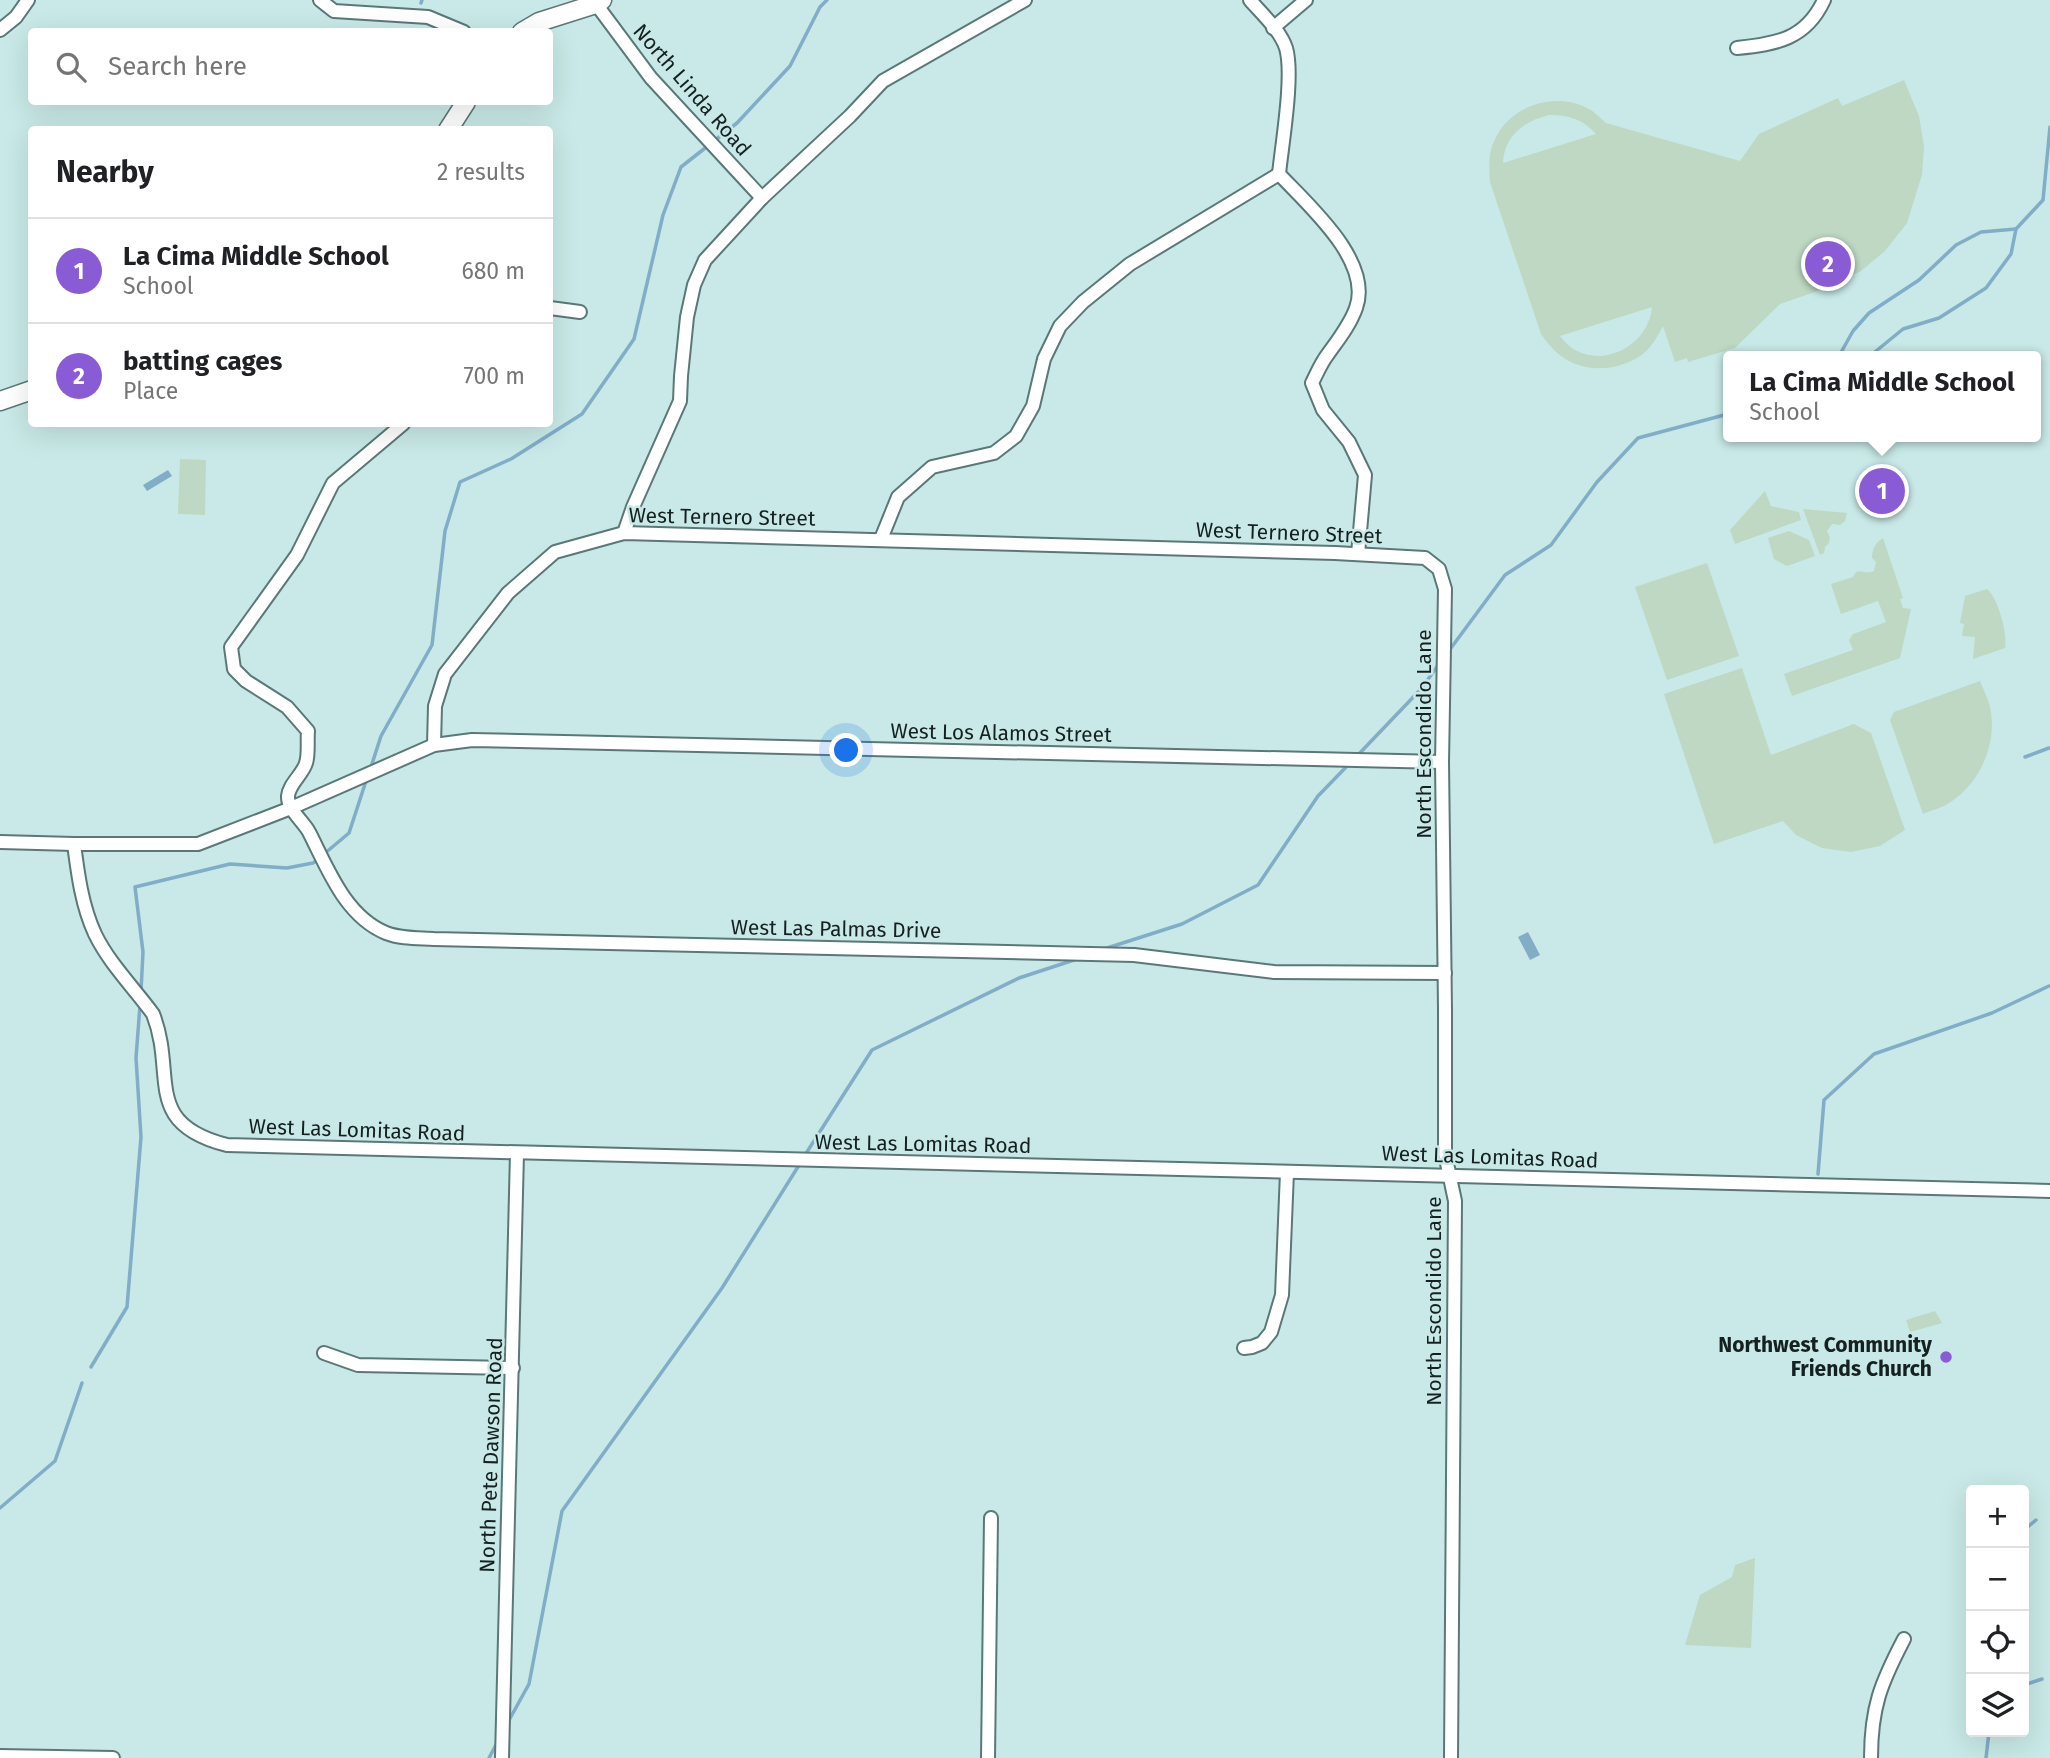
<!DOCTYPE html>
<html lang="en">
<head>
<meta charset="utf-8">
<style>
  :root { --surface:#fff; --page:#f2f2f2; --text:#202124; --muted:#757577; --line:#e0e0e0; --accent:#895cd5 }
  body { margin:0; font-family:"Fira Sans",sans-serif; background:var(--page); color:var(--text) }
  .controls { position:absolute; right:21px; bottom:21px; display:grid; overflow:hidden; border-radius:7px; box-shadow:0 7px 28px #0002 }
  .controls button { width:63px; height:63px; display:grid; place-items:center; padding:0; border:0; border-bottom:2px solid var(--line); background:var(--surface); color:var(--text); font:35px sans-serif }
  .you { position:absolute; left:847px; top:751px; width:24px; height:24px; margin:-18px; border:5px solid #fff; border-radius:50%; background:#1a73e8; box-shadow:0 0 0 10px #1a73e833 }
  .badge { display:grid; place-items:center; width:46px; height:46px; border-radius:50%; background:var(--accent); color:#fff; font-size:23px; font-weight:700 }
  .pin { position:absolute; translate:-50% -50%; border:4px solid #fff; box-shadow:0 2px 7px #0006 }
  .popup { position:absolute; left:1723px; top:351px; width:318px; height:91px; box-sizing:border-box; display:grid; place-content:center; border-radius:7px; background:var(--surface); filter:drop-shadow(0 2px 5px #0005); font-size:23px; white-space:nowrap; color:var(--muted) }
  .popup b { font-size:26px; color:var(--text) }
  .popup::after { content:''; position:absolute; left:50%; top:100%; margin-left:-14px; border:14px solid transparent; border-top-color:var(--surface) }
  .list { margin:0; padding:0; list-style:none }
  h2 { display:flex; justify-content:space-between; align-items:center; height:91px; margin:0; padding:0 28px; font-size:30px }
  h2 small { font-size:23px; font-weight:400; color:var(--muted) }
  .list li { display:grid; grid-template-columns:46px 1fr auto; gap:21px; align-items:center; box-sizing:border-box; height:105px; padding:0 28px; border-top:2px solid var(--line) }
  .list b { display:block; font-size:26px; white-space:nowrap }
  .list p { margin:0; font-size:23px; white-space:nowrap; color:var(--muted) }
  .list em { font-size:23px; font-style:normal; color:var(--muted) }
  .icon { flex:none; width:38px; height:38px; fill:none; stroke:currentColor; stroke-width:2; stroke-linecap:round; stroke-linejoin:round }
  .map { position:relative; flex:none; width:2050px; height:1758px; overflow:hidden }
  .search { position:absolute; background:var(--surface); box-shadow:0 7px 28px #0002; left:28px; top:28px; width:525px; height:77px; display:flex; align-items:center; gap:18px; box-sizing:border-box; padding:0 24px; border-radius:7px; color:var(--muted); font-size:26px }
  .panel { position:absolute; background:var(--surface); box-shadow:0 7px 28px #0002; left:28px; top:126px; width:525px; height:301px; border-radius:7px }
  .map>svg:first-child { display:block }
  .green { fill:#bed8c3; fill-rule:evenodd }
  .water { fill:#81adc7 }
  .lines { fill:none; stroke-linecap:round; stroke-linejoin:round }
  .stream { stroke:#81adc7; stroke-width:3.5 }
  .street-casing { stroke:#5a7877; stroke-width:16 }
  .secondary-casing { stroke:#5a7877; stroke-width:21 }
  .street { stroke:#fff; stroke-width:12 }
  .secondary { stroke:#fff; stroke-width:18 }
  .poi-dot { fill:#895cd5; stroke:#c8e9e7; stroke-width:2.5 }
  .labels { text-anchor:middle; stroke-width:5; stroke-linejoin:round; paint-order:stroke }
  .street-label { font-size:21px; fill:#152120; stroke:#c8e9e7 }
  .poi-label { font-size:21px; font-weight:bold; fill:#152120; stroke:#c8e9e7; text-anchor:end }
</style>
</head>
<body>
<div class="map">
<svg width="2050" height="1758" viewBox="0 0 2050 1758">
  <rect width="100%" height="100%" fill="#c8e9e7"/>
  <g class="green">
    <path d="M1904 80 1919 116 1924 146 1922 175 1907 223 1885 251 1861 271 1826 288 1780 304 1735 348 1688 362 1687 358 1675 362 1663 326C1657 337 1651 349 1640 356 1615 373 1577 373 1555 351 1550 346 1545 340 1541 334L1490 182C1489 167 1488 153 1495 139 1511 105 1556 91 1589 109 1595 112 1600 118 1606 123L1740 161 1759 134 1838 98 1842 106ZM1549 115C1568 115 1583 119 1596 134L1503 163C1504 136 1524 121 1549 115ZM1652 307C1648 352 1588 375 1560 336Z"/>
    <polygon points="180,459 206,460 205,515 178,514"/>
    <polygon points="1765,491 1771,506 1799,512 1801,520 1735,544 1730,530"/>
    <polygon points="1803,509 1847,513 1845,521 1840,525 1832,524 1827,531 1830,537 1829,543 1825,547 1824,553 1820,555"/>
    <polygon points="1789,531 1809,540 1815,556 1787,566 1774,559 1768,538"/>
    <path d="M1883 538 1903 598 1900 599 1903 608 1911 609 1900 658 1792 696 1784 674 1853 650 1849 640 1853 634 1886 622 1878 601 1841 614 1831 584 1853 577 1856 572C1862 570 1867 574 1874 571L1876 562 1872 558C1872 549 1876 542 1883 538Z"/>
    <polygon points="1707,563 1739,656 1667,680 1635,587"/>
    <path d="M1987 589C1998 598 2008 634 2005 648L1973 659 1975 637 1962 636 1964 624 1960 623 1965 596Z"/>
    <polygon points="1742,668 1771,755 1854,724 1871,733 1905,830 1880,846 1851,852 1822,848 1796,835 1783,821 1714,844 1664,694"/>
    <path d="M1980 681C1983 689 1988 698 1990 707 1998 743 1980 784 1949 803 1942 808 1932 810 1923 814L1890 720 1894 712Z"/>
    <polygon points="1935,1311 1942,1323 1910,1332 1906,1320"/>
    <polygon points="1755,1558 1751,1648 1685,1645 1700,1595 1732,1577 1735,1565"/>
  </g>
  <g class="water">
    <polygon points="168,470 172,476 147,491 143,485"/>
    <polygon points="1528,932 1540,955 1530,960 1518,937"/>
  </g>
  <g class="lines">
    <g class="stream">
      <polyline points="421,3 422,0"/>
      <polyline points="1839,356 1853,331 1869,313 1919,280 1956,245 1981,232 2016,229"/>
      <polyline points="1870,356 1903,329 1939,318 1986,288 2011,254 2016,229 2043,200 2050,127"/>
      <polyline points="1448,652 1505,575 1551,545 1597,482 1638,438 1728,414"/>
      <polyline points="1356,757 1421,689 1439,664"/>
      <polyline points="2025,757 2049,748"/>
      <polyline points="370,770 381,736 432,645 445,531 460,482 511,459 582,414 634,339 663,215 681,167 737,123 790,66 820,7 827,0"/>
      <polyline points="324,854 349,833 367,778"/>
      <polyline points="1104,949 1182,924 1258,885 1318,796 1350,763"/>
      <polyline points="141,991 143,952 135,887 230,864 287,868 313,863 319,859"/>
      <polyline points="805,1155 872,1050 1019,978 1077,959"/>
      <polyline points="1818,1174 1824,1100 1874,1054 1992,1013 2049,986"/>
      <polyline points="91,1367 127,1307 141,1137 136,1058 140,1005"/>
      <polyline points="0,1508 55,1461 82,1383"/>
      <polyline points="2024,1530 2036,1520"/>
      <polyline points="2024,1688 2027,1684 2042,1679"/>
      <polyline points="508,1722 529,1684 562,1511 722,1288 801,1162"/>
      <polyline points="489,1758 498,1741"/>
      <polyline points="1986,1758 1989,1732"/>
    </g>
    <g class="street-casing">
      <g id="street">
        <polyline points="320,0 334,11 428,17 464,32"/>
        <path d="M1250 0C1262 14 1280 30 1286 48 1294 75 1282 144 1279 174 1308 205 1373 261 1356 308 1350 325 1338 340 1328 354 1321 363 1317 373 1312 383L1323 410 1349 442 1365 475 1358 554"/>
        <polyline points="596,4 651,78 762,198"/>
        <polyline points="1273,28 1306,0"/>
        <polyline points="0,30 16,17 28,0"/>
        <path d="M1737 48C1777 44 1806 39 1824 0"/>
        <polyline points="550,308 580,312"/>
        <path d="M403 424 333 483 297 555 231 647 234 669 246 681 287 707 308 731C307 741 309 754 306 763 303 774 289 784 288 796 287 809 303 821 309 832 328 869 345 916 386 933 401 939 419 938 434 939L1134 955 1274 972 1445 973"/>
        <polyline points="624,533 633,507 680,401 681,376 687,317 694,285 705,260 762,198 850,116 883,81 1025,0"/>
        <polyline points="881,539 898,497 932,467 994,453 1016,436 1033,406 1044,359 1060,326 1083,302 1130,264 1279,174"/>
        <polyline points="434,745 472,740 1442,762"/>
        <polyline points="0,842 74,844 198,844 291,808 434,745 435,706 445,674 508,593 555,552 624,533 1335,553 1425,558 1439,569 1445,589 1442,762 1445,1009 1445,1154 1455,1201 1451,1758"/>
        <path d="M74 844C78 875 82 906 95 934 109 963 134 988 153 1014 177 1075 141 1123 227 1145L2050 1191"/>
        <polyline points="1244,1348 1252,1347 1262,1343 1271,1332 1282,1295 1287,1172"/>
        <polyline points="324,1353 358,1365 513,1368"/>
        <polyline points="0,1756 113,1758"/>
        <polyline points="502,1758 517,1153"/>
        <polyline points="988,1758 991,1518"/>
        <path d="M1871 1758C1871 1707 1881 1683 1904 1639"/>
      </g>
    </g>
    <g class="secondary-casing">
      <g id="secondary">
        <polyline points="522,32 539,22 596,4 602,0"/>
        <polyline points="448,130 466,102"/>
        <polyline points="0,401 32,390"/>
      </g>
    </g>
    <use href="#street" class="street"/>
    <use href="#secondary" class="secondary"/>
  </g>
  <circle class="poi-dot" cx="1946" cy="1357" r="7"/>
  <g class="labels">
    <g class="street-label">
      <text transform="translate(692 90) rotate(49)" y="7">North Linda Road</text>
      <text transform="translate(722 517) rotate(1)" y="7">West Ternero Street</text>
      <text transform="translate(1289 533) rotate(2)" y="7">West Ternero Street</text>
      <text transform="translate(1001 733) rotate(1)" y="7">West Los Alamos Street</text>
      <text transform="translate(1424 734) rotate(-90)" y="7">North Escondido Lane</text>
      <text transform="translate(836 929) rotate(1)" y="7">West Las Palmas Drive</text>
      <text transform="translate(357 1130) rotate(2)" y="7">West Las Lomitas Road</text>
      <text transform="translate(923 1144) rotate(1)" y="7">West Las Lomitas Road</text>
      <text transform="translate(1490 1157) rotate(2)" y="7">West Las Lomitas Road</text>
      <text transform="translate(1434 1301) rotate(-90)" y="7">North Escondido Lane</text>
      <text transform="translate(491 1455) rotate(-88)" y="7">North Pete Dawson Road</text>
    </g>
    <g class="poi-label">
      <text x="1932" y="1352">Northwest Community<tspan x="1932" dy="24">Friends Church</tspan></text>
    </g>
  </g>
</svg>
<div class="controls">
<button>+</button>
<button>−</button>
<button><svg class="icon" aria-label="locate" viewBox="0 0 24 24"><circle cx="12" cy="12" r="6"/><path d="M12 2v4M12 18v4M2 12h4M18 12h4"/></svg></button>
<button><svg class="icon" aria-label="layers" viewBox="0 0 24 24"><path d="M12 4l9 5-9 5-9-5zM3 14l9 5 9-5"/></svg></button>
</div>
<div class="you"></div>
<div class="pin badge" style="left:1882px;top:491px">1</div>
<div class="popup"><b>La Cima Middle School</b>School</div>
<div class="pin badge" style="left:1828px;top:264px">2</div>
<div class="search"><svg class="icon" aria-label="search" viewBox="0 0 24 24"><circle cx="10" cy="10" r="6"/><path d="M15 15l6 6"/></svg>Search here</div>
<section class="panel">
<h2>Nearby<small>2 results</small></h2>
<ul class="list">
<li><span class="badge">1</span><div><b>La Cima Middle School</b><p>School</p></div><em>680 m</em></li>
<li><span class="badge">2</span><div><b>batting cages</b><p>Place</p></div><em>700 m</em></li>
</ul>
</section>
</div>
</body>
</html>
